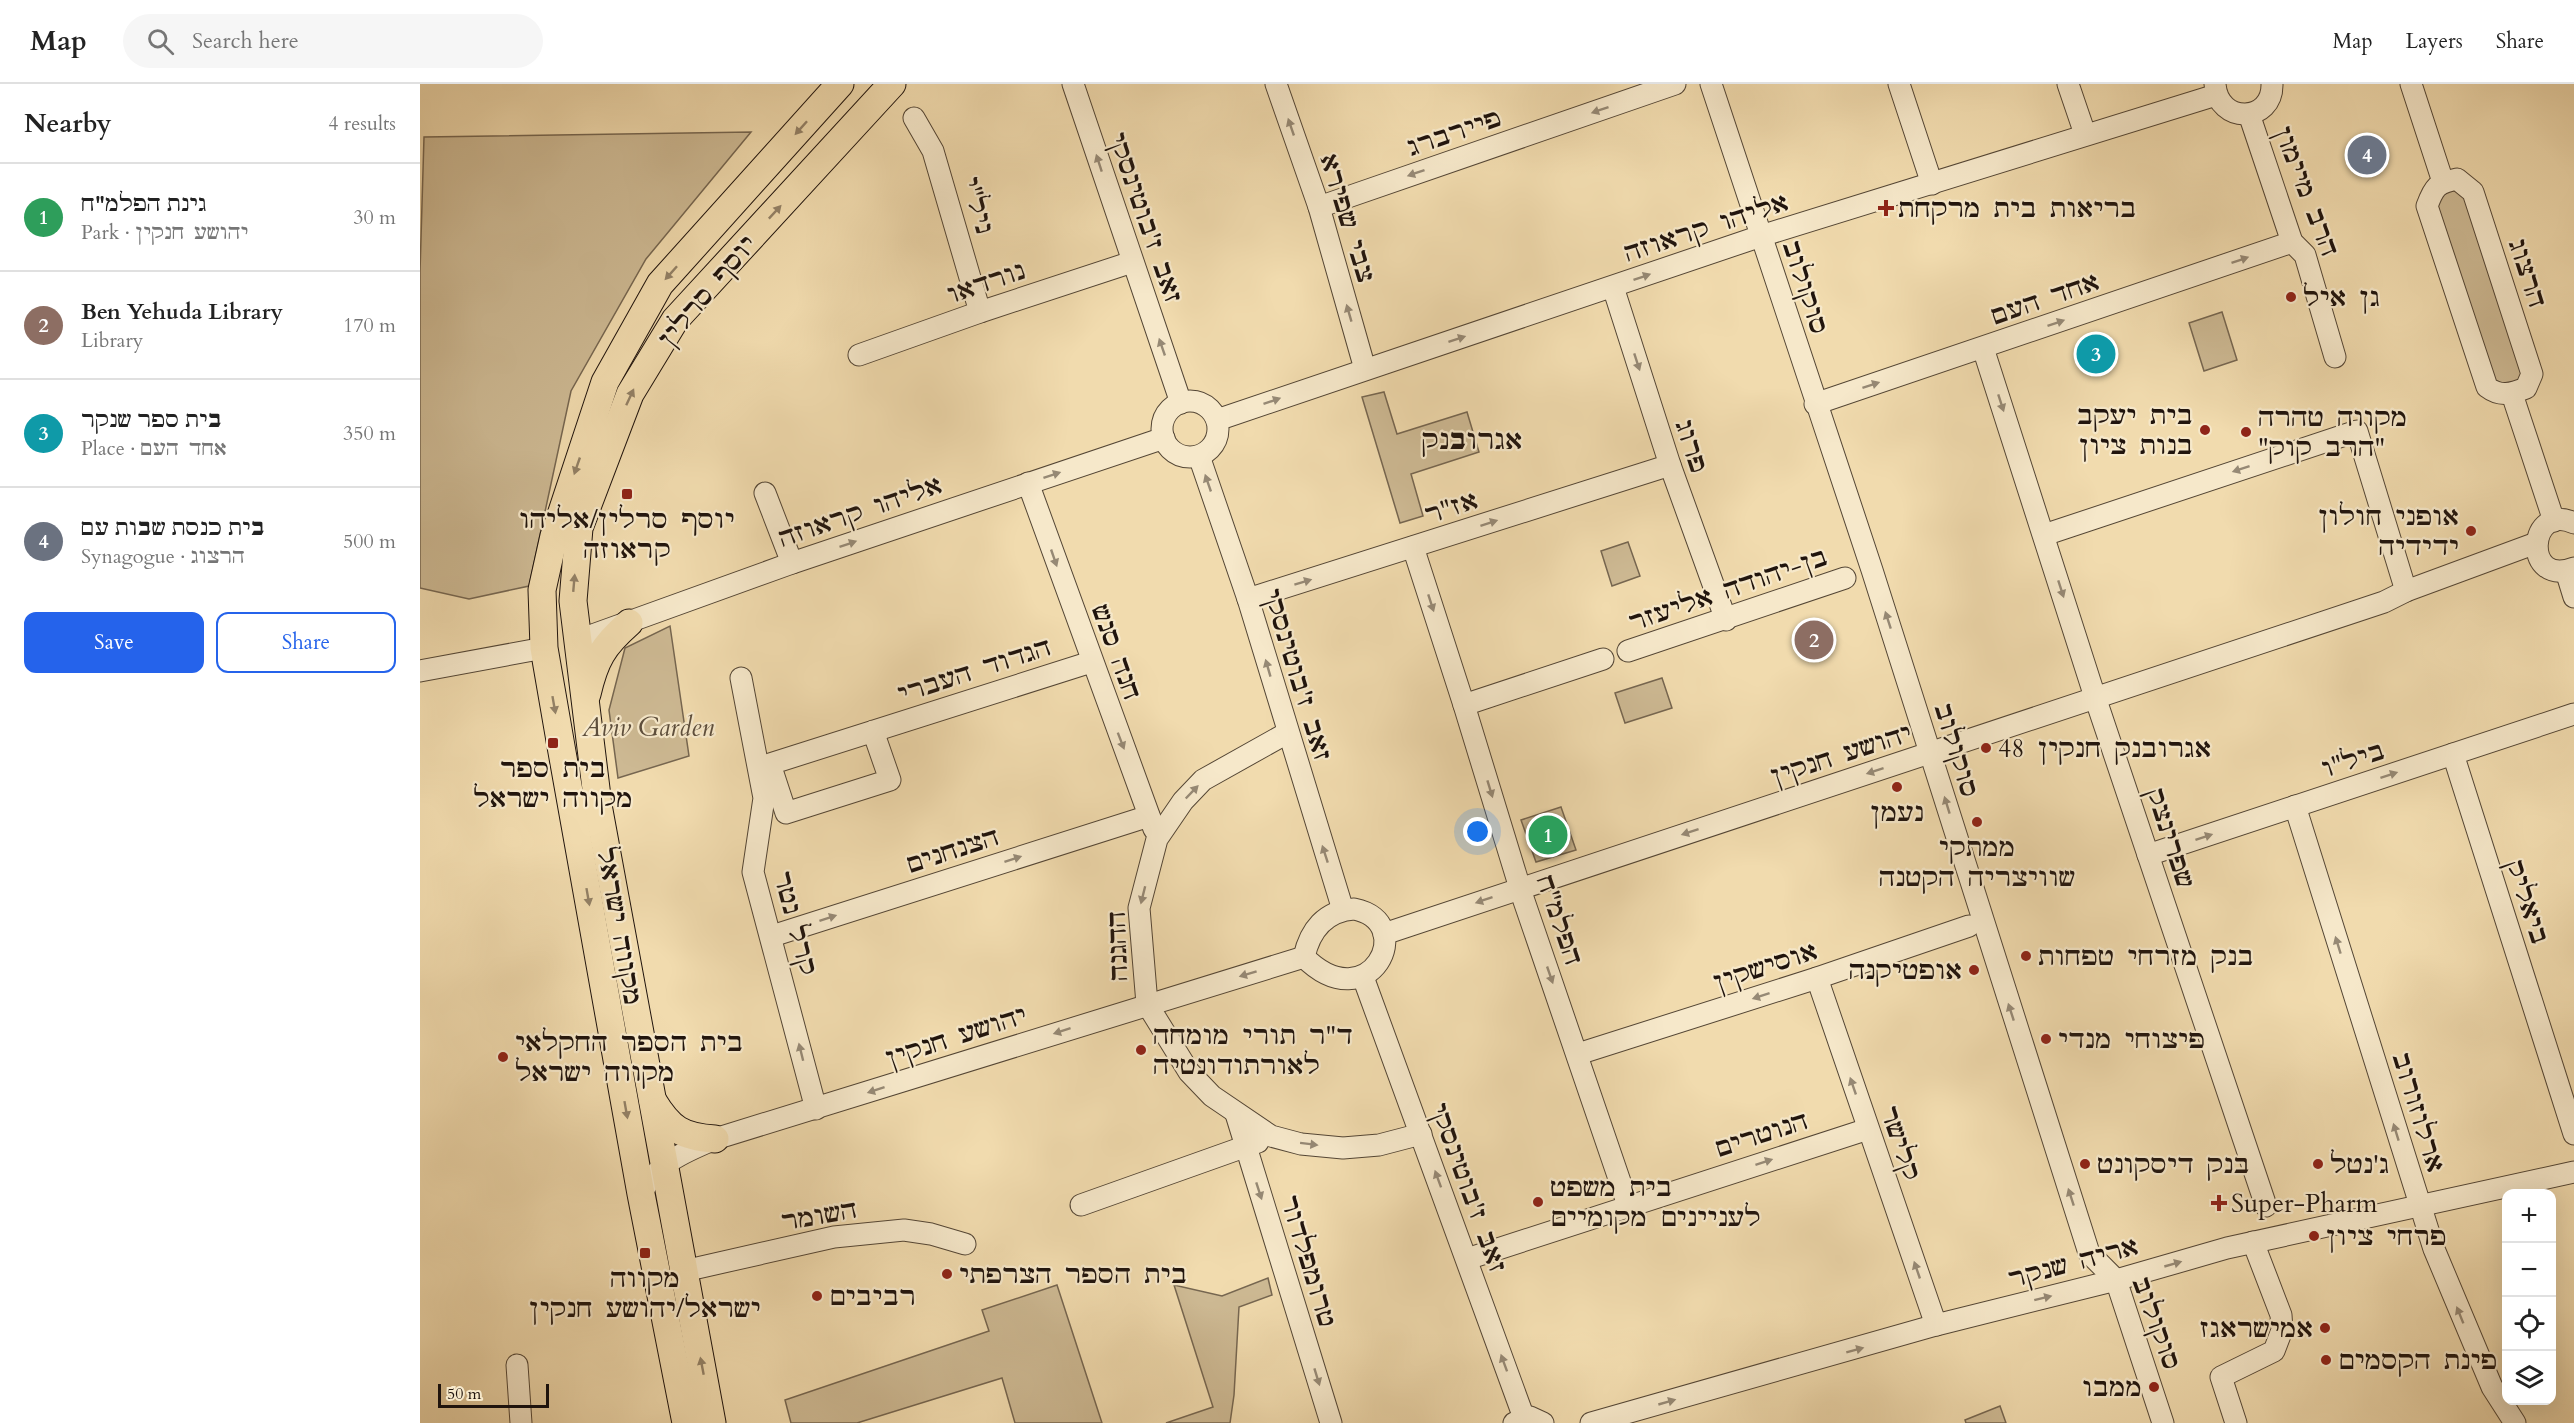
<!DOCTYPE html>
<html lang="en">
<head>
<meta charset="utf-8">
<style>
  :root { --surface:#fff; --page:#f6f6f6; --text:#222; --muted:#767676; --line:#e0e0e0; --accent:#2563eb }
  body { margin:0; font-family:Cardo,"Frank Ruhl Libre",serif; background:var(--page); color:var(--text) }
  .controls { position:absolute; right:18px; bottom:18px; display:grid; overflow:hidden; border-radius:12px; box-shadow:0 6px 24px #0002 }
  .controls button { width:54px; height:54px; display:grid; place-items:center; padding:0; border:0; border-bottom:2px solid var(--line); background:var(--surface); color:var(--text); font:30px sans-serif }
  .scale { position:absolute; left:18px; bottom:15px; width:111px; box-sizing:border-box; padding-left:6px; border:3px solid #20140d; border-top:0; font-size:16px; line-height:21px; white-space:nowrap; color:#20140d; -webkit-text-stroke:4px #f6e8ca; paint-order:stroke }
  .you { position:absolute; left:1058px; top:748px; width:21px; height:21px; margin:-15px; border:4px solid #fff; border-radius:50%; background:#1a73e8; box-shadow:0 0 0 9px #1a73e833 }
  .badge { display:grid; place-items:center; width:39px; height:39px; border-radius:50%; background:var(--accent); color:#fff; font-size:20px; font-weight:700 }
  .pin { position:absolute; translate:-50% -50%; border:3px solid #fff; box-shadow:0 2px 6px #0006 }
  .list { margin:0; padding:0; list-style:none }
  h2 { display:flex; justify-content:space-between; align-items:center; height:78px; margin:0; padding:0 24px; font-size:26px }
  h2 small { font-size:20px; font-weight:400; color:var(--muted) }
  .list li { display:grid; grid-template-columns:39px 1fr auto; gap:18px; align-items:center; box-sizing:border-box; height:108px; padding:0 24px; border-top:2px solid var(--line) }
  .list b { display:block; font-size:22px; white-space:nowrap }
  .list p { margin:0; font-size:20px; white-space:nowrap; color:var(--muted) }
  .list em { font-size:20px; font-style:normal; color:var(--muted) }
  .actions { display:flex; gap:12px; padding:18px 24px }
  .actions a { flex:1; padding:14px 0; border:2px solid var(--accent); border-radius:12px; text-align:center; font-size:21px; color:var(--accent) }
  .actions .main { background:var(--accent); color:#fff }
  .icon { flex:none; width:33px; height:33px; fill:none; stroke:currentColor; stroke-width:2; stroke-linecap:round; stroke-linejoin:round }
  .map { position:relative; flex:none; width:2154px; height:1339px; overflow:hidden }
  header { display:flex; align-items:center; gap:36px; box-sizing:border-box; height:84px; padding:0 30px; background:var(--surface); border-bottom:2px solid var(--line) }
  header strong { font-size:28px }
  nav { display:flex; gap:33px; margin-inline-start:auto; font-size:21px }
  .search { width:420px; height:54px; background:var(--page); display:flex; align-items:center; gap:15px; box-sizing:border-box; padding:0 21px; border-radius:33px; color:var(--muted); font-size:22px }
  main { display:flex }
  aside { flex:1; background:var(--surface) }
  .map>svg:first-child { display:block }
  .green { fill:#cdb993; stroke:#766650; stroke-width:1.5 }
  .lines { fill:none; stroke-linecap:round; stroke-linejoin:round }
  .minor-casing { stroke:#544635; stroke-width:23 }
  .major-casing { stroke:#20140d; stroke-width:29 }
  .minor { stroke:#f6e8ca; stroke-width:21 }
  .major { stroke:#f1dbae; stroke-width:27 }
  .oneway { fill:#968975 }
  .oneway2 { fill:#938166 }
  .poi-dot { fill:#8f2418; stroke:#f6e8ca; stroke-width:2 }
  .labels { text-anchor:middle; stroke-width:4.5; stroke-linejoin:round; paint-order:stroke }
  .street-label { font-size:26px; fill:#20140d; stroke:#f6e8ca }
  .poi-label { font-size:26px; fill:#20140d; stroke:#f6e8ca; text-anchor:start }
  .park-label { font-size:26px; font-style:italic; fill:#5d4e3c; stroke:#f6e8ca }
  .neighbourhood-label { font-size:27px; font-weight:bold; fill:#20140d; stroke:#f6e8ca }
</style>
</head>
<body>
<header>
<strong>Map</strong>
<div class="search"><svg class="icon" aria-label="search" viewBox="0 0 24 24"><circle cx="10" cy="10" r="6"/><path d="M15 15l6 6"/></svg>Search here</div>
<nav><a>Map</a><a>Layers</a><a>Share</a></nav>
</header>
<main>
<aside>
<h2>Nearby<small>4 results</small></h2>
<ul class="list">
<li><span class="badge" style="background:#2e9e5b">1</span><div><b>גינת הפלמ&quot;ח</b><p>Park · יהושע חנקין</p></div><em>30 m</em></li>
<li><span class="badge" style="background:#8d6e63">2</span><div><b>Ben Yehuda Library</b><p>Library</p></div><em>170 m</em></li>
<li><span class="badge" style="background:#0f9aa8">3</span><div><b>בית ספר שנקר</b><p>Place · אחד העם</p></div><em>350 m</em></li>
<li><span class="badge" style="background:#6b7280">4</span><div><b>בית כנסת שבות עם</b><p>Synagogue · הרצוג</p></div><em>500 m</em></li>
</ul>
<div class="actions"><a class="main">Save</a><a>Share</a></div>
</aside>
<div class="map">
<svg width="2154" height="1339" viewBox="0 0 2154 1339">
  <rect width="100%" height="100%" fill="#f1dbae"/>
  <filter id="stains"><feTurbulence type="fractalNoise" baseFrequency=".00333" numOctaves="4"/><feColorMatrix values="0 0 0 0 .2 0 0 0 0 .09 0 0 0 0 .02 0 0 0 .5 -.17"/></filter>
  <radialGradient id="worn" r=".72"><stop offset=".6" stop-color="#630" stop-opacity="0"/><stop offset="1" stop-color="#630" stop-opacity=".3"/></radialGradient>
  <g class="green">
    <polygon points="331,48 226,175 151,307 109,502 49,515 0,504 0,188 4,53"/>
    <polygon points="2023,98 2053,108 2112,290 2075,309 2013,106"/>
    <polygon points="1802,228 1817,276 1784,287 1769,239"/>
    <polygon points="964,308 977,350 1047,328 1059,368 991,390 1003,432 980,439 942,313"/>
    <polygon points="1208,458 1220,492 1192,502 1181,467"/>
    <polygon points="250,542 269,672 198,694 189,626 205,564"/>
    <polygon points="1242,594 1252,624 1205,639 1195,609"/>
    <polygon points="1141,723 1156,766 1116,778 1101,736"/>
    <polygon points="848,1194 852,1211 819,1223 814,1311 810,1339 746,1339 793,1323 754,1201 802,1212"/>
    <polygon points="637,1201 682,1339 595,1339 582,1294 437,1339 371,1339 365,1316 569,1247 562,1226"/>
    <polygon points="1580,1322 1586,1339 1546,1339 1545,1336"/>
  </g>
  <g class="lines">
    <g class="minor-casing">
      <g id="minor">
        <polyline points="653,0 761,319"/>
        <polyline points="856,0 899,123 945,285"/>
        <polyline points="1291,0 1452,486 1669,1169 1696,1196 1743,1339"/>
        <polyline points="1479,0 1512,100"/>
        <polyline points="1648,0 1665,50"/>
        <path d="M1795 0C1798 41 1853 39 1852 0"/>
        <polyline points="1991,0 2023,98"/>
        <polyline points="1829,30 1872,158 1885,171 1915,273"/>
        <polyline points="494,34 513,67 560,228"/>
        <path d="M2037 95 2053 108 2112 290 2106 304C2091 310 2080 313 2067 303L2007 122C2014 103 2017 99 2037 95Z"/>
        <polyline points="899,123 1255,0"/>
        <polyline points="1193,203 1250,381 1306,536"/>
        <polyline points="1563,264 1675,613 1846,1122"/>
        <polyline points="439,271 560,228 712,178"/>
        <polyline points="2092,310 2134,437"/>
        <circle cx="770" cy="345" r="28"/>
        <polyline points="1395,320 1872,158"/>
        <polyline points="797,336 1341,152 1796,11"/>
        <polyline points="779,372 828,515 923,826"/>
        <polyline points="608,399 734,745"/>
        <polyline points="345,409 372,479"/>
        <path d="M2154 439C2108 417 2102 504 2154 484"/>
        <polyline points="1624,451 1937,347 1986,507"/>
        <polyline points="993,463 1044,621 1103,814 1208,1121"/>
        <polyline points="2146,487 2154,513"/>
        <polyline points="828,515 1250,381"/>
        <polyline points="156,557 372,479 744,354"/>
        <polyline points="1208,567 1425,494"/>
        <polyline points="0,587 124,564"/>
        <polyline points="321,594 344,714 333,788 396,1025"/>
        <polyline points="1044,621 1183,575"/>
        <polyline points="453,647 470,696 366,729 350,680 671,578"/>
        <polyline points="867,649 783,696 763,717 737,755 719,824 727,920 769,988 792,1012 851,1052 881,1060 923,1064 959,1061 1001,1050"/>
        <polyline points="2033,670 2154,1050"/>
        <polyline points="1875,722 2014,1165 2072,1303 2095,1339"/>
        <polyline points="1728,771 2154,630"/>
        <path d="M934 825C1000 838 949 938 884 873 890 846 905 827 934 825Z"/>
        <polyline points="964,850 1964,518 1986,507 2116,459"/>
        <polyline points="352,852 729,732"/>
        <polyline points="943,893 1104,1334"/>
        <polyline points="1397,894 1516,1241"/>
        <polyline points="1158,970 1397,894 1549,842"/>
        <polyline points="816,1030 911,1339"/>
        <path d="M221 1110C237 1079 264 1068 295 1055L884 873"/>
        <polyline points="661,1121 838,1058"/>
        <polyline points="1047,1175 1448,1045"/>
        <polyline points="264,1187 414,1153 484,1146 511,1150 545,1160"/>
        <polyline points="97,1281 101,1339"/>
        <polyline points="1094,1339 1110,1333 1123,1339"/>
        <polyline points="1171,1339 1516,1241 1696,1196 1807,1164 2154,1088"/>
        <polyline points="1816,1339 1801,1293 1854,1267 1862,1246 1861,1231 1833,1158"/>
      </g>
    </g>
    <g class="major-casing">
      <g id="major">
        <path d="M167 610C175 575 183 562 209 539"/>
        <path d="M233 1017C250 1045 262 1053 295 1055"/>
        <polyline points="266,1339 221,1110 142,668 124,564 122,506 134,452 185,298 240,200 420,0"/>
        <polyline points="292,1339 178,721 153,517 159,444 210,310 255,236 472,0"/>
      </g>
    </g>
    <use href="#minor" class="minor"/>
    <use href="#major" class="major"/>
  </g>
  <defs><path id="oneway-solid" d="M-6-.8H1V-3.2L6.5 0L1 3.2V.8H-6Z" transform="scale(1.5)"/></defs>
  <g class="oneway">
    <use href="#oneway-solid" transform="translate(1180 26) rotate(161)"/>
    <use href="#oneway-solid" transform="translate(871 43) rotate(-109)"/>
    <use href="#oneway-solid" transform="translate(679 79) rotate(-108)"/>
    <use href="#oneway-solid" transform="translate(996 89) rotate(161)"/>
    <use href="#oneway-solid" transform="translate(1820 176) rotate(-19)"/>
    <use href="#oneway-solid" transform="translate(1222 193) rotate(-19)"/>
    <use href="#oneway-solid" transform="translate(929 229) rotate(-106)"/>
    <use href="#oneway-solid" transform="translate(1636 239) rotate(-19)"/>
    <use href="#oneway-solid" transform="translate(1037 255) rotate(-18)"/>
    <use href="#oneway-solid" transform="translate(742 263) rotate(-109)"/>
    <use href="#oneway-solid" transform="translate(1217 278) rotate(72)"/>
    <use href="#oneway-solid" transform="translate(1451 301) rotate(-18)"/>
    <use href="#oneway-solid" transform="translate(852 317) rotate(-19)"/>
    <use href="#oneway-solid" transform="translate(1581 319) rotate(72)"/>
    <use href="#oneway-solid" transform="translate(1821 385) rotate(162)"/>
    <use href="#oneway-solid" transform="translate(632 391) rotate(-18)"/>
    <use href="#oneway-solid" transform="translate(788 399) rotate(-109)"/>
    <use href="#oneway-solid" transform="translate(1069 439) rotate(-18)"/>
    <use href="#oneway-solid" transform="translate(428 460) rotate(-19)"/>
    <use href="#oneway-solid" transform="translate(634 474) rotate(71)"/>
    <use href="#oneway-solid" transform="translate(883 498) rotate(-17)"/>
    <use href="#oneway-solid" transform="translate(1641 505) rotate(72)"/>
    <use href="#oneway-solid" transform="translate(1011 519) rotate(72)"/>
    <use href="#oneway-solid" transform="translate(1468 536) rotate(-108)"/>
    <use href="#oneway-solid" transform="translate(848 584) rotate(-106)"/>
    <use href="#oneway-solid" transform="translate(701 657) rotate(69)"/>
    <use href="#oneway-solid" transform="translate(1455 687) rotate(162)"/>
    <use href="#oneway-solid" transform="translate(1969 691) rotate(-18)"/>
    <use href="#oneway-solid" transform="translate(1070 705) rotate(73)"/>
    <use href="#oneway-solid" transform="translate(772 708) rotate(-46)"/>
    <use href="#oneway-solid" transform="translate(1527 721) rotate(-107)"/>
    <use href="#oneway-solid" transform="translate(1270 748) rotate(162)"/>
    <use href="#oneway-solid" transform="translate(1784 753) rotate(-18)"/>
    <use href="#oneway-solid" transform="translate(905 770) rotate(-108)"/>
    <use href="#oneway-solid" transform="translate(593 775) rotate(-18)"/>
    <use href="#oneway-solid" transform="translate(723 811) rotate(104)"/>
    <use href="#oneway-solid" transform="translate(1064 816) rotate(161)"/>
    <use href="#oneway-solid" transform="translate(408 834) rotate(-18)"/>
    <use href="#oneway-solid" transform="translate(1918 861) rotate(-107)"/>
    <use href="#oneway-solid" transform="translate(828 890) rotate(163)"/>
    <use href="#oneway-solid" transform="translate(1130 891) rotate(71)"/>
    <use href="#oneway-solid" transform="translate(1341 912) rotate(162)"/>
    <use href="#oneway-solid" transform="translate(1591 928) rotate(-108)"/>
    <use href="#oneway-solid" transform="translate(642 947) rotate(162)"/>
    <use href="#oneway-solid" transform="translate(381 968) rotate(-104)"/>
    <use href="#oneway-solid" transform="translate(1433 1002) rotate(-109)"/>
    <use href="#oneway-solid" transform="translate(456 1006) rotate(162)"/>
    <use href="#oneway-solid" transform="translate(1976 1048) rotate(-107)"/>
    <use href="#oneway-solid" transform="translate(889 1060) rotate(7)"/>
    <use href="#oneway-solid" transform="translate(1344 1078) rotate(-18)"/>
    <use href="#oneway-solid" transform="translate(1018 1095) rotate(-110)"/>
    <use href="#oneway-solid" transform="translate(839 1107) rotate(72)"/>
    <use href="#oneway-solid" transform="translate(1651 1113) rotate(-108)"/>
    <use href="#oneway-solid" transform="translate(1753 1180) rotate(-16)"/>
    <use href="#oneway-solid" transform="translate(1497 1186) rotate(-109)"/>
    <use href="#oneway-solid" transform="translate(1623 1214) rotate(-14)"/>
    <use href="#oneway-solid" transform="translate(2040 1231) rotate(-112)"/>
    <use href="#oneway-solid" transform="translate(1435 1266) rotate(-15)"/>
    <use href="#oneway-solid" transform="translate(1084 1279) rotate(-110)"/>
    <use href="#oneway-solid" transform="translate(897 1293) rotate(73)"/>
    <use href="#oneway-solid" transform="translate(1247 1318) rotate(-16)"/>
  </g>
  <g class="oneway2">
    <use href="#oneway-solid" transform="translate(381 44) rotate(132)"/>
    <use href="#oneway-solid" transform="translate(355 128) rotate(-47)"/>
    <use href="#oneway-solid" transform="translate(251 189) rotate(132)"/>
    <use href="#oneway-solid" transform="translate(210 313) rotate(-65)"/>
    <use href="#oneway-solid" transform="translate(157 382) rotate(109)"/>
    <use href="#oneway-solid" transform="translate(154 499) rotate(-85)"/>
    <use href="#oneway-solid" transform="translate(134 621) rotate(80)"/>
    <use href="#oneway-solid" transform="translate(168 813) rotate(80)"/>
    <use href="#oneway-solid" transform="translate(206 1026) rotate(80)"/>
    <use href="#oneway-solid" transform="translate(282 1282) rotate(-101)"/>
  </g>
  <g class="poi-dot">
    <path d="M1463 115h6v6h6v6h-6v6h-6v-6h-6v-6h6z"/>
    <circle cx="1871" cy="213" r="6"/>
    <circle cx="1785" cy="346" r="6"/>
    <circle cx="1826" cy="348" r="6"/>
    <rect x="201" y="404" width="12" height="12" rx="3"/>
    <circle cx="2051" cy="447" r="6"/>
    <rect x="127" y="653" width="12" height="12" rx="3"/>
    <circle cx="1566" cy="664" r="6"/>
    <circle cx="1477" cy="703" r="6"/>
    <circle cx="1557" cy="738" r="6"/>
    <circle cx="1606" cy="872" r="6"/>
    <circle cx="1554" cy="886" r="6"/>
    <circle cx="1626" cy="955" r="6"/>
    <circle cx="721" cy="966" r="6"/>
    <circle cx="83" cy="973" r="6"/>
    <circle cx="1665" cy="1080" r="6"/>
    <circle cx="1898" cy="1080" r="6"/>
    <circle cx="1118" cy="1118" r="6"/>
    <path d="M1796 1110h6v6h6v6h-6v6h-6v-6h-6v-6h6z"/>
    <circle cx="1894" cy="1152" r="6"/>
    <rect x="219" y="1163" width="12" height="12" rx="3"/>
    <circle cx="527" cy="1190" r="6"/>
    <circle cx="397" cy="1212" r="6"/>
    <circle cx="1905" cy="1244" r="6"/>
    <circle cx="1906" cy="1276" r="6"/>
    <circle cx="1734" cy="1303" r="6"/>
  </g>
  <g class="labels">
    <g class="street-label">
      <text transform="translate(1034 48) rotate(-19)" y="9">פיירברג</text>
      <text transform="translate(1887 107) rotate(69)" y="9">הרב מיימון</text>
      <text transform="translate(558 121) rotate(74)" y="9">ניל"י</text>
      <text transform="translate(726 134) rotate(71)" y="9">זאב ז'בוטינסקי</text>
      <text transform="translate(928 134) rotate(73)" y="9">צבי שפירא</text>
      <text transform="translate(1286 143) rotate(-18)" y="9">אליהו קראוזה</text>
      <text transform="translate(2108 189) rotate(72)" y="9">הרצוג</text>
      <text transform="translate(566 198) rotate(-19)" y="9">נורדאו</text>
      <text transform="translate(1386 203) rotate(72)" y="9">סוקולוב</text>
      <text transform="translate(287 207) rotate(-50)" y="9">יוסף סרלין</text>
      <text transform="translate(1625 214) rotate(-19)" y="9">אחד העם</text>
      <text transform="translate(1272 362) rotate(72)" y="9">פרוג</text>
      <text transform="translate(1031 423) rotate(-18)" y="9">אז"ר</text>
      <text transform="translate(440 427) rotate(-19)" y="9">אליהו קראוזה</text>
      <text transform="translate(1308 505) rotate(-19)" y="9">בן-יהודה אליעזר</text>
      <text transform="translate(697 568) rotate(70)" y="9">חנה סנש</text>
      <text transform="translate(554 586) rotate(-18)" y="9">הגדוד העברי</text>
      <text transform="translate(878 591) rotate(73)" y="9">זאב ז'בוטינסקי</text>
      <text transform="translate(1537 666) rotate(73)" y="9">סוקולוב</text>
      <text transform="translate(1421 670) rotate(-18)" y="9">יהושע חנקין</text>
      <text transform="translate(1933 675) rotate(-18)" y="9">ביל"ו</text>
      <text transform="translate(1751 754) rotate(72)" y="9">שפרינצק</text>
      <text transform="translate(532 766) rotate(-18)" y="9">הצנחנים</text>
      <text transform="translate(2108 818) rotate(72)" y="9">ביאליק</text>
      <text transform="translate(1140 836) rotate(71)" y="9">הפלמ"ח</text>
      <text transform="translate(376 839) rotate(75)" y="9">קרל נטר</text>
      <text transform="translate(200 842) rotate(80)" y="9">מקווה ישראל</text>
      <text transform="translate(697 862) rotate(-92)" y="9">ההגנה</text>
      <text transform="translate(1345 882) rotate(-18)" y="9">אוסישקין</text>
      <text transform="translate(536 952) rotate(-18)" y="9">יהושע חנקין</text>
      <text transform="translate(1999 1028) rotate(73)" y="9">ארלוזורוב</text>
      <text transform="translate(1341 1050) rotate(-18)" y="9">הנוטרים</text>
      <text transform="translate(1481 1059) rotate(71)" y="9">קלישר</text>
      <text transform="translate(1049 1104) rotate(70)" y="9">זאב ז'בוטינסקי</text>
      <text transform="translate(399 1131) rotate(-10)" y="9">השומר</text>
      <text transform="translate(889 1177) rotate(73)" y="9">טרומפלדור</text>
      <text transform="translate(1653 1178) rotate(-15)" y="9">אריה שנקר</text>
      <text transform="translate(1737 1239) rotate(70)" y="9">סוקולוב</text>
    </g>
    <g class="poi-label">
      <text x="1478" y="133">בריאות בית מרקחת</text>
      <text x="1883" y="222">גן איל</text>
      <text x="1773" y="340" text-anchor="end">בית יעקב<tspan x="1773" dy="30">בנות ציון</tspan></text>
      <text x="1838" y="342">מקווה טהרה<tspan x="1838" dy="30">"הרב קוק"</tspan></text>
      <text x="2039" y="441" text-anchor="end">אופני חולון<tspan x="2039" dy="30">ידידיה</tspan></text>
      <text x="207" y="444" text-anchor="middle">יוסף סרלין/אליהו<tspan x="207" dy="30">קראוזה</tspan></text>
      <text x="1578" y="673">אגרובנק חנקין 48</text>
      <text x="133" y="693" text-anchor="middle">בית ספר<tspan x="133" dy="30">מקווה ישראל</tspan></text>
      <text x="1477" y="737" text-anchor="middle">נעמן</text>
      <text x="1557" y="772" text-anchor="middle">ממתקי<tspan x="1557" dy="30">שוויצריה הקטנה</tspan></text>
      <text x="1618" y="881">בנק מזרחי טפחות</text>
      <text x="1542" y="895" text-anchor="end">אופטיקנה</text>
      <text x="733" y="960">ד"ר תורי מומחה<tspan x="733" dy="30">לאורתודונטיה</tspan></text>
      <text x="1638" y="964">פיצוחי מנדי</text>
      <text x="95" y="967">בית הספר החקלאי<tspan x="95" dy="30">מקווה ישראל</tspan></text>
      <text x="1677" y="1089">בנק דיסקונט</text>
      <text x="1910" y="1089">ג'נטל</text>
      <text x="1130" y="1112">בית משפט<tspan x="1130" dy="30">לעניינים מקומיים</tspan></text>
      <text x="1811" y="1128">Super-Pharm</text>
      <text x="1906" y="1161">פרחי ציון</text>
      <text x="539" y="1199">בית הספר הצרפתי</text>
      <text x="225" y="1203" text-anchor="middle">מקווה<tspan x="225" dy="30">ישראל/יהושע חנקין</tspan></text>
      <text x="409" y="1221">רביבים</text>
      <text x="1893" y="1253" text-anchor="end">אמישראגז</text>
      <text x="1918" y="1285">פינת הקסמים</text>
      <text x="1722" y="1312" text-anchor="end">ממבו</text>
    </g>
    <g class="park-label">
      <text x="228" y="652">Aviv Garden</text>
    </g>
    <g class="neighbourhood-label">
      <text x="1052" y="365">אגרובנק</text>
    </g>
  </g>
  <rect width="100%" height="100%" filter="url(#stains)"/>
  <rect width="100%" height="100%" fill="url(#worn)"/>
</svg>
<div class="controls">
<button>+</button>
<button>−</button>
<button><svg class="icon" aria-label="locate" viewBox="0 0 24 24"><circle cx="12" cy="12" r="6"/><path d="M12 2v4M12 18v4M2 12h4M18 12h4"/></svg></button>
<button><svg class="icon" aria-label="layers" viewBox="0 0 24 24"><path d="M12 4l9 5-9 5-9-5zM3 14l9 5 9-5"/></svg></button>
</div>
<div class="scale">50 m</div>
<div class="you"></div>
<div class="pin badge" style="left:1128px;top:751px;background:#2e9e5b">1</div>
<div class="pin badge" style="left:1394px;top:556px;background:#8d6e63">2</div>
<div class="pin badge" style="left:1676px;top:270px;background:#0f9aa8">3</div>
<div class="pin badge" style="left:1947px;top:71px;background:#6b7280">4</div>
</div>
</main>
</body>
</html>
